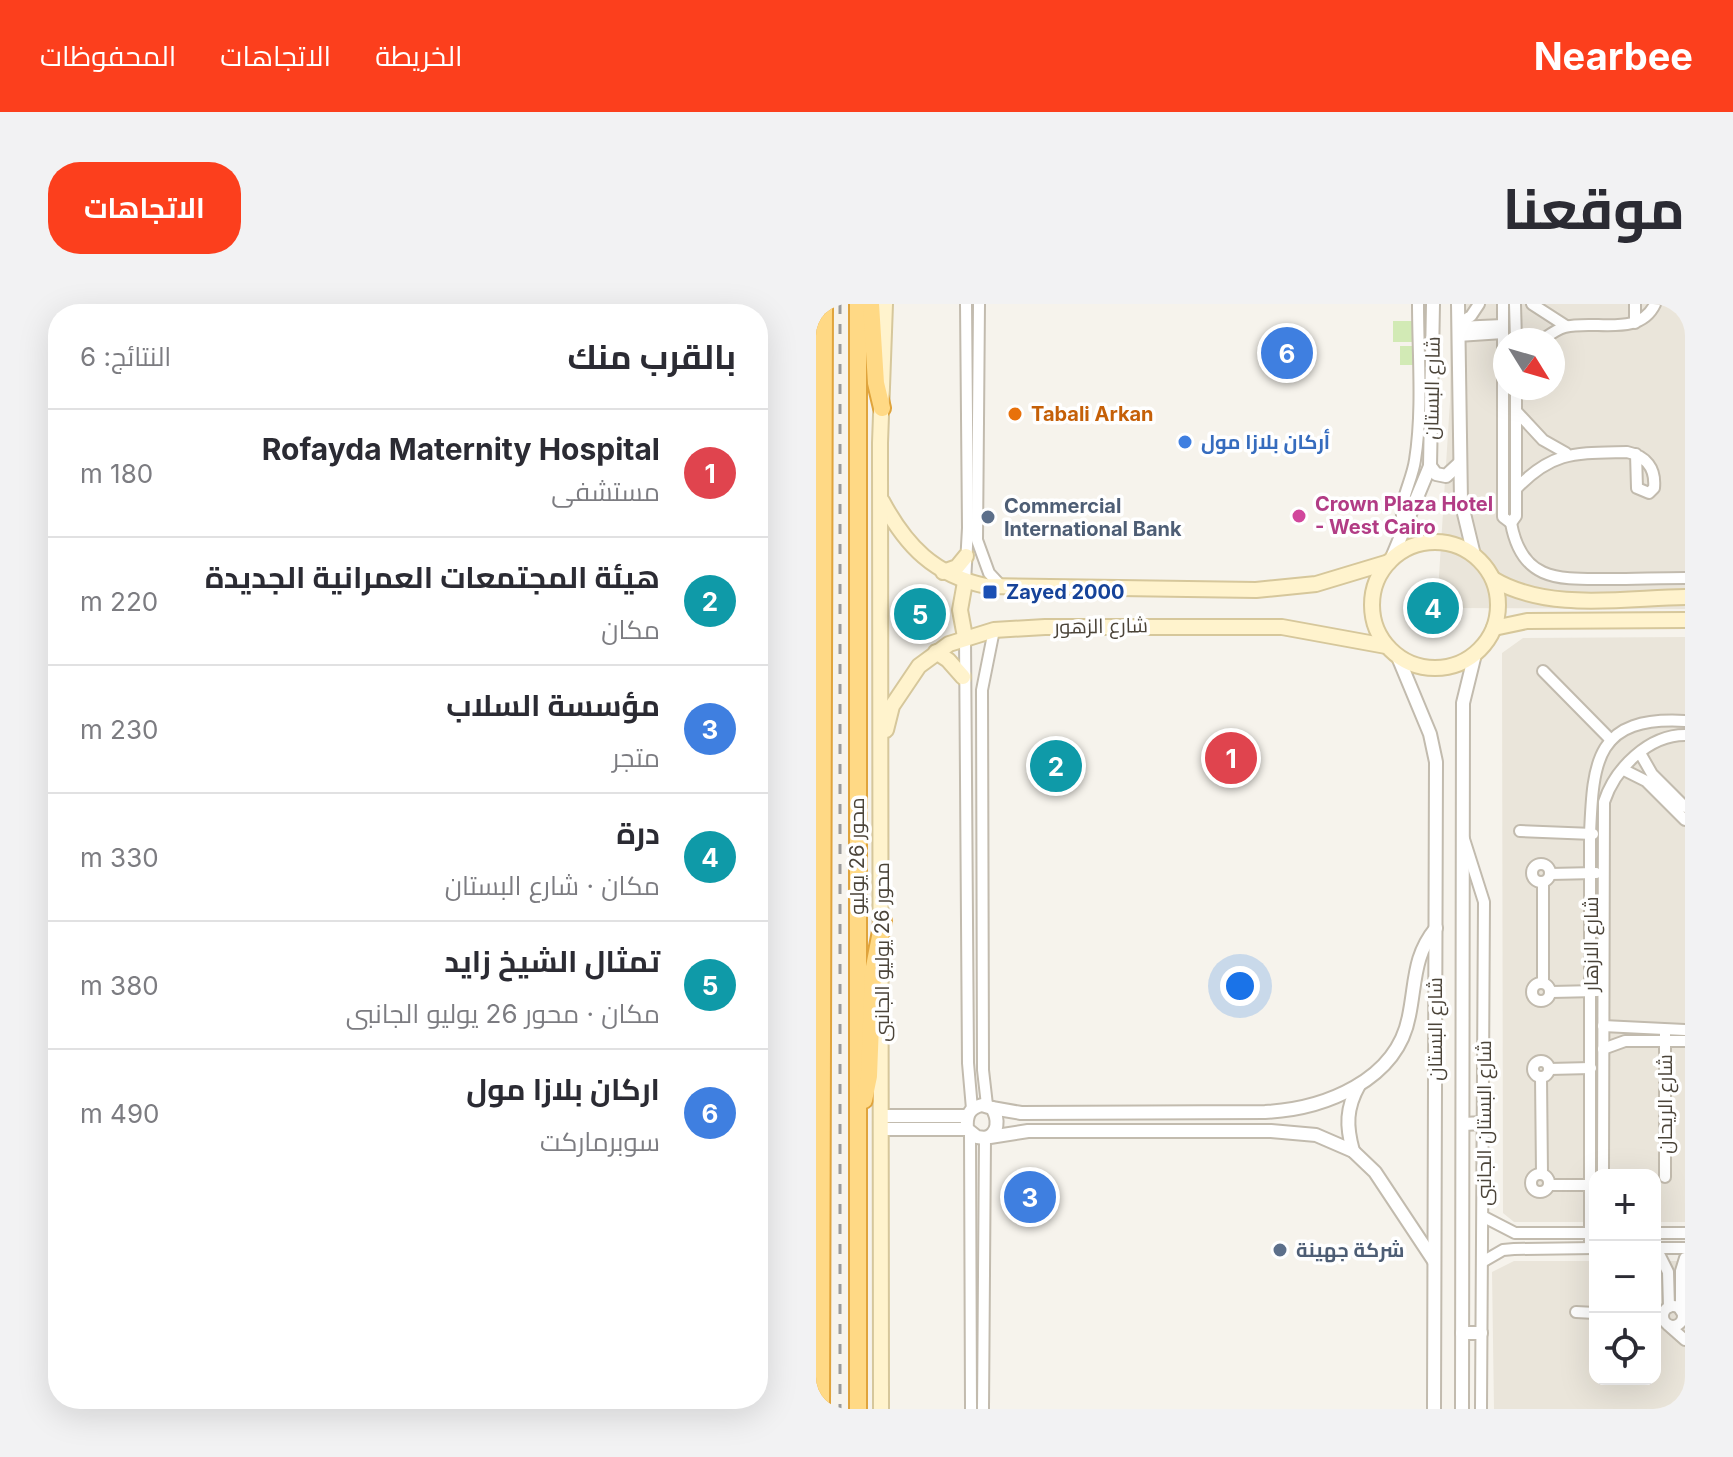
<!DOCTYPE html>
<html lang="ar">
<head>
<meta charset="utf-8">
<style>
  :root { --surface:#fff; --page:#f2f2f3; --text:#2b2b33; --muted:#7c7c81; --line:#e1e1e2; --accent:#fc3f1d }
  body { margin:0; font-family:Inter,Cairo,sans-serif; background:var(--page); color:var(--text); direction:rtl }
  .controls { position:absolute; right:24px; bottom:24px; display:grid; overflow:hidden; border-radius:16px; box-shadow:0 8px 32px #0002 }
  .controls button { width:72px; height:72px; display:grid; place-items:center; padding:0; border:0; border-bottom:2px solid var(--line); background:var(--surface); color:var(--text); font:40px sans-serif }
  .compass { position:absolute; left:677px; top:24px; width:72px; height:72px; border-radius:50%; background:var(--surface); box-shadow:0 8px 32px #0002; rotate:127deg }
  .you { position:absolute; left:424px; top:682px; width:28px; height:28px; margin:-20px; border:6px solid #fff; border-radius:50%; background:#1a73e8; box-shadow:0 0 0 12px #1a73e833 }
  .badge { display:grid; place-items:center; width:52px; height:52px; border-radius:50%; background:var(--accent); color:#fff; font-size:26px; font-weight:700 }
  .pin { position:absolute; translate:-50% -50%; border:4px solid #fff; box-shadow:0 2px 8px #0006 }
  .list { margin:0; padding:0; list-style:none }
  h2 { display:flex; justify-content:space-between; align-items:center; height:104px; margin:0; padding:0 32px; font-size:34px }
  h2 small { font-size:26px; font-weight:400; color:var(--muted) }
  .list li { display:grid; grid-template-columns:52px 1fr auto; gap:24px; align-items:center; box-sizing:border-box; height:128px; padding:0 32px; border-top:2px solid var(--line) }
  .list b { display:block; font-size:30px; white-space:nowrap }
  .list p { margin:0; font-size:26px; white-space:nowrap; color:var(--muted) }
  .list em { font-size:26px; font-style:normal; color:var(--muted) }
  .icon { flex:none; width:44px; height:44px; fill:none; stroke:currentColor; stroke-width:2; stroke-linecap:round; stroke-linejoin:round }
  .map { position:relative; flex:none; width:869px; height:1105px; overflow:hidden; direction:ltr; border-radius:32px }
  header { display:flex; align-items:center; gap:48px; box-sizing:border-box; height:112px; padding:0 40px; background:var(--accent); color:#fff }
  header strong { font-size:38px }
  nav { display:flex; gap:44px; margin-inline-start:auto; font-size:28px }
  .intro { display:flex; align-items:center; justify-content:space-between; box-sizing:border-box; height:192px; padding:0 48px }
  h1 { margin:0; font-size:56px }
  .button { padding:20px 36px; border-radius:32px; background:var(--accent); color:#fff; font-size:28px; font-weight:700 }
  main { display:flex; gap:48px; padding:0 48px }
  aside { flex:1; background:var(--surface); border-radius:32px; box-shadow:0 8px 32px #0002 }
  .map>svg:first-child { display:block }
  .residential { fill:#eae5da; fill-rule:evenodd }
  .green { fill:#d2eab5 }
  .lines { fill:none; stroke-linecap:round; stroke-linejoin:round }
  .minor-casing { stroke:#c2bbae; stroke-width:14 }
  .tertiary-casing { stroke:#c2bbae; stroke-width:16 }
  .secondary-casing { stroke:#d6c79b; stroke-width:18 }
  .trunk-casing { stroke:#e0a43c; stroke-width:20 }
  .minor { stroke:#fff; stroke-width:10 }
  .tertiary { stroke:#fff; stroke-width:12 }
  .secondary { stroke:#fff3cd; stroke-width:14 }
  .trunk { stroke:#ffd985; stroke-width:16 }
  .rail { stroke:#9a9a9a; stroke-width:3; stroke-dasharray:10 10; stroke-linecap:butt }
  .food-dot { fill:#e8710a; stroke:#fff; stroke-width:3 }
  .shop-dot { fill:#3f7fe0; stroke:#fff; stroke-width:3 }
  .hotel-dot { fill:#d1479c; stroke:#fff; stroke-width:3 }
  .service-dot { fill:#5c6f8a; stroke:#fff; stroke-width:3 }
  .transit-dot { fill:#1a4fb4; stroke:#fff; stroke-width:3 }
  .labels { text-anchor:middle; stroke-width:7; stroke-linejoin:round; paint-order:stroke }
  .street-label { font-size:20px; fill:#4b4439; stroke:#fff }
  .food-label { font-size:20px; font-weight:bold; fill:#c56008; stroke:#fff; text-anchor:start }
  .shop-label { font-size:20px; font-weight:bold; fill:#366cbe; stroke:#fff; text-anchor:start }
  .hotel-label { font-size:20px; font-weight:bold; fill:#b23c85; stroke:#fff; text-anchor:start }
  .service-label { font-size:20px; font-weight:bold; fill:#4e5e75; stroke:#fff; text-anchor:start }
  .transit-label { font-size:20px; font-weight:bold; fill:#164399; stroke:#fff; text-anchor:start }
</style>
</head>
<body>
<header>
<strong>Nearbee</strong>
<nav><a>الخريطة</a><a>الاتجاهات</a><a>المحفوظات</a></nav>
</header>
<div class="intro"><h1>موقعنا</h1><a class="button">الاتجاهات</a></div>
<main>
<div class="map">
<svg width="869" height="1105" viewBox="0 0 869 1105">
  <rect width="100%" height="100%" fill="#f6f3ec"/>
  <g class="residential">
    <path d="M634 0H869V305L621 304 634 97ZM689 36H737V84H689Z"/>
    <polygon points="869,333 869,918 839,918 839,871 779,871 779,918 698,918 687,909 686,349 707,334"/>
    <polygon points="698,957 779,957 779,1075 839,1075 839,957 869,957 869,1105 678,1105 676,968"/>
  </g>
  <g class="green">
    <rect x="577" y="17" width="20" height="21"/>
    <rect x="584" y="42" width="14" height="19"/>
  </g>
  <g class="lines">
    <g class="minor-casing">
      <g id="minor">
        <polyline points="163,0 161,236 173,269 186,283"/>
        <polyline points="687,0 687,213 695,219 700,212 700,84"/>
        <polyline points="699,0 700,36"/>
        <polyline points="716,0 750,22"/>
        <polyline points="819,19 819,0"/>
        <polyline points="642,20 655,12 663,0"/>
        <polyline points="642,23 687,21"/>
        <polyline points="642,32 687,29"/>
        <path d="M726 36C733 31 741 25 749 23 778 15 823 34 839 0"/>
        <polyline points="700,107 727,136 750,149"/>
        <path d="M700 185C737 146 761 149 811 148 830 152 840 164 838 184L833 189 821 184 820 150"/>
        <path d="M695 219C706 279 744 275 794 275 819 275 844 274 869 274"/>
        <path d="M588 223C580 200 596 179 599 156 607 106 602 51 602 0"/>
        <polyline points="149,278 152,224 150,0"/>
        <polyline points="149,333 152,759 156,805"/>
        <polyline points="727,367 795,436"/>
        <polyline points="824,449 836,470 869,503"/>
        <polyline points="808,466 830,477 869,516"/>
        <polyline points="704,527 777,530"/>
        <polyline points="648,535 668,598 665,1105"/>
        <circle cx="725" cy="569" r="9"/>
        <polyline points="734,570 780,569"/>
        <polyline points="727,579 727,678"/>
        <circle cx="725" cy="688" r="9"/>
        <polyline points="735,688 781,687"/>
        <polyline points="787,722 869,726"/>
        <polyline points="787,745 809,737 869,737"/>
        <circle cx="725" cy="765" r="8"/>
        <polyline points="733,765 775,764"/>
        <polyline points="725,773 726,870"/>
        <polyline points="171,801 167,766 166,386 178,326"/>
        <polyline points="154,829 155,1105"/>
        <circle cx="724" cy="879" r="9"/>
        <path d="M787 871 788 498C799 464 833 431 869 431"/>
        <polyline points="849,873 849,726"/>
        <polyline points="734,881 779,881"/>
        <polyline points="668,913 699,929 779,929"/>
        <polyline points="839,929 869,929"/>
        <path d="M774 944V530C777 456 780 412 869 417"/>
        <polyline points="839,944 869,944"/>
        <polyline points="840,944 852,968 853,1003"/>
        <polyline points="668,957 687,946 698,945 779,944"/>
        <circle cx="857" cy="1012" r="10"/>
        <polyline points="865,1007 865,967 869,954"/>
        <polyline points="760,1008 779,1009"/>
        <polyline points="852,1021 869,1036"/>
        <polyline points="167,1105 169,834"/>
      </g>
    </g>
    <g class="tertiary-casing">
      <g id="tertiary">
        <polyline points="642,0 645,197 658,251"/>
        <polyline points="614,162 620,170 630,172 643,160"/>
        <polyline points="575,256 614,162 617,0"/>
        <polyline points="582,353 614,430 620,458 618,1105"/>
        <path d="M176 804 205 809 449 808C508 805 581 777 593 712 600 678 597 652 620 624"/>
        <polyline points="66,812 151,812"/>
        <polyline points="647,820 668,819"/>
        <path d="M66 825H151L161 833 169 834C183 830 183 815 176 804L166 801C152 804 150 813 151 825"/>
        <polyline points="174,833 212,827 455,827 500,831 537,847 559,868 618,957"/>
        <path d="M537 847C530 822 530 804 543 781"/>
        <polyline points="646,1029 665,1029"/>
        <polyline points="646,1105 647,399 659,350"/>
      </g>
    </g>
    <g class="secondary-casing">
      <g id="secondary">
        <path d="M66 197C90 242 118 271 170 282L440 286 500 280 573 258"/>
        <circle cx="619" cy="301" r="63"/>
        <polyline points="127,268 141,263 150,252"/>
        <path d="M677 275C732 308 808 294 869 293"/>
        <polyline points="678,324 711,317 869,316"/>
        <polyline points="149,333 144,306 149,278"/>
        <polyline points="120,348 132,356 147,373"/>
        <polyline points="70,426 76,402 103,362 133,340 178,326 229,323 466,323 570,342"/>
        <polyline points="65,1105 64,139 69,0"/>
      </g>
    </g>
    <g class="trunk-casing">
      <g id="trunk">
        <polyline points="42,0 42,1105"/>
        <polyline points="55,0 60,79 66,104"/>
        <polyline points="48,796 53,772 57,668 67,617"/>
        <polyline points="5,1105 8,0"/>
      </g>
    </g>
    <use href="#minor" class="minor"/>
    <use href="#tertiary" class="tertiary"/>
    <use href="#secondary" class="secondary"/>
    <use href="#trunk" class="trunk"/>
    <polyline class="rail" points="24,0 24,1105"/>
  </g>
  <circle class="food-dot" cx="199" cy="110" r="8"/>
  <circle class="shop-dot" cx="369" cy="138" r="8"/>
  <circle class="hotel-dot" cx="483" cy="212" r="8"/>
  <g class="service-dot">
    <circle cx="172" cy="213" r="8"/>
    <circle cx="464" cy="946" r="8"/>
  </g>
  <rect class="transit-dot" x="166" y="280" width="16" height="16" rx="4"/>
  <g class="labels">
    <g class="street-label">
      <text transform="translate(616 84) rotate(-89)" y="7">شارع البستان</text>
      <text transform="translate(285 322) rotate(-1)" y="7">شارع الزهور</text>
      <text transform="translate(41 552) rotate(-90)" y="7">محور 26 يوليو</text>
      <text transform="translate(775 640) rotate(-90)" y="7">شارع الازهار</text>
      <text transform="translate(66 648) rotate(-90)" y="7">محور 26 يوليو الجانبى</text>
      <text transform="translate(619 725) rotate(-90)" y="7">شارع البستان</text>
      <text transform="translate(849 800) rotate(-90)" y="7">شارع الريحان</text>
      <text transform="translate(668 819) rotate(-90)" y="7">شارع البستان الجانبى</text>
    </g>
    <g class="food-label">
      <text x="215" y="117">Tabali Arkan</text>
    </g>
    <g class="shop-label">
      <text x="385" y="145">أركان بلازا مول</text>
    </g>
    <g class="hotel-label">
      <text x="499" y="207">Crown Plaza Hotel<tspan x="499" dy="23">- West Cairo</tspan></text>
    </g>
    <g class="service-label">
      <text x="188" y="209">Commercial<tspan x="188" dy="23">International Bank</tspan></text>
      <text x="480" y="953">شركة جهينة</text>
    </g>
    <g class="transit-label">
      <text x="190" y="295">Zayed 2000</text>
    </g>
  </g>
</svg>
<div class="controls">
<button>+</button>
<button>−</button>
<button><svg class="icon" aria-label="locate" viewBox="0 0 24 24"><circle cx="12" cy="12" r="6"/><path d="M12 2v4M12 18v4M2 12h4M18 12h4"/></svg></button>
</div>
<svg class="compass" viewBox="-18 -18 36 36"><path d="M0-13l5 13h-10z" fill="#e53935"/><path d="M0 13l5-13h-10z" fill="#7c7c81"/></svg>
<div class="you"></div>
<div class="pin badge" style="left:415px;top:454px;background:#e0444e">1</div>
<div class="pin badge" style="left:240px;top:462px;background:#0f9aa8">2</div>
<div class="pin badge" style="left:214px;top:893px;background:#3f7fe0">3</div>
<div class="pin badge" style="left:617px;top:304px;background:#0f9aa8">4</div>
<div class="pin badge" style="left:104px;top:310px;background:#0f9aa8">5</div>
<div class="pin badge" style="left:471px;top:49px;background:#3f7fe0">6</div>
</div>
<aside>
<h2>بالقرب منك<small>النتائج: 6</small></h2>
<ul class="list">
<li><span class="badge" style="background:#e0444e">1</span><div><b>Rofayda Maternity Hospital</b><p>مستشفى</p></div><em>180 m</em></li>
<li><span class="badge" style="background:#0f9aa8">2</span><div><b>هيئة المجتمعات العمرانية الجديدة</b><p>مكان</p></div><em>220 m</em></li>
<li><span class="badge" style="background:#3f7fe0">3</span><div><b>مؤسسة السلاب</b><p>متجر</p></div><em>230 m</em></li>
<li><span class="badge" style="background:#0f9aa8">4</span><div><b>درة</b><p>مكان · شارع البستان</p></div><em>330 m</em></li>
<li><span class="badge" style="background:#0f9aa8">5</span><div><b>تمثال الشيخ زايد</b><p>مكان · محور 26 يوليو الجانبى</p></div><em>380 m</em></li>
<li><span class="badge" style="background:#3f7fe0">6</span><div><b>اركان بلازا مول</b><p>سوبرماركت</p></div><em>490 m</em></li>
</ul>
</aside>
</main>
</body>
</html>
